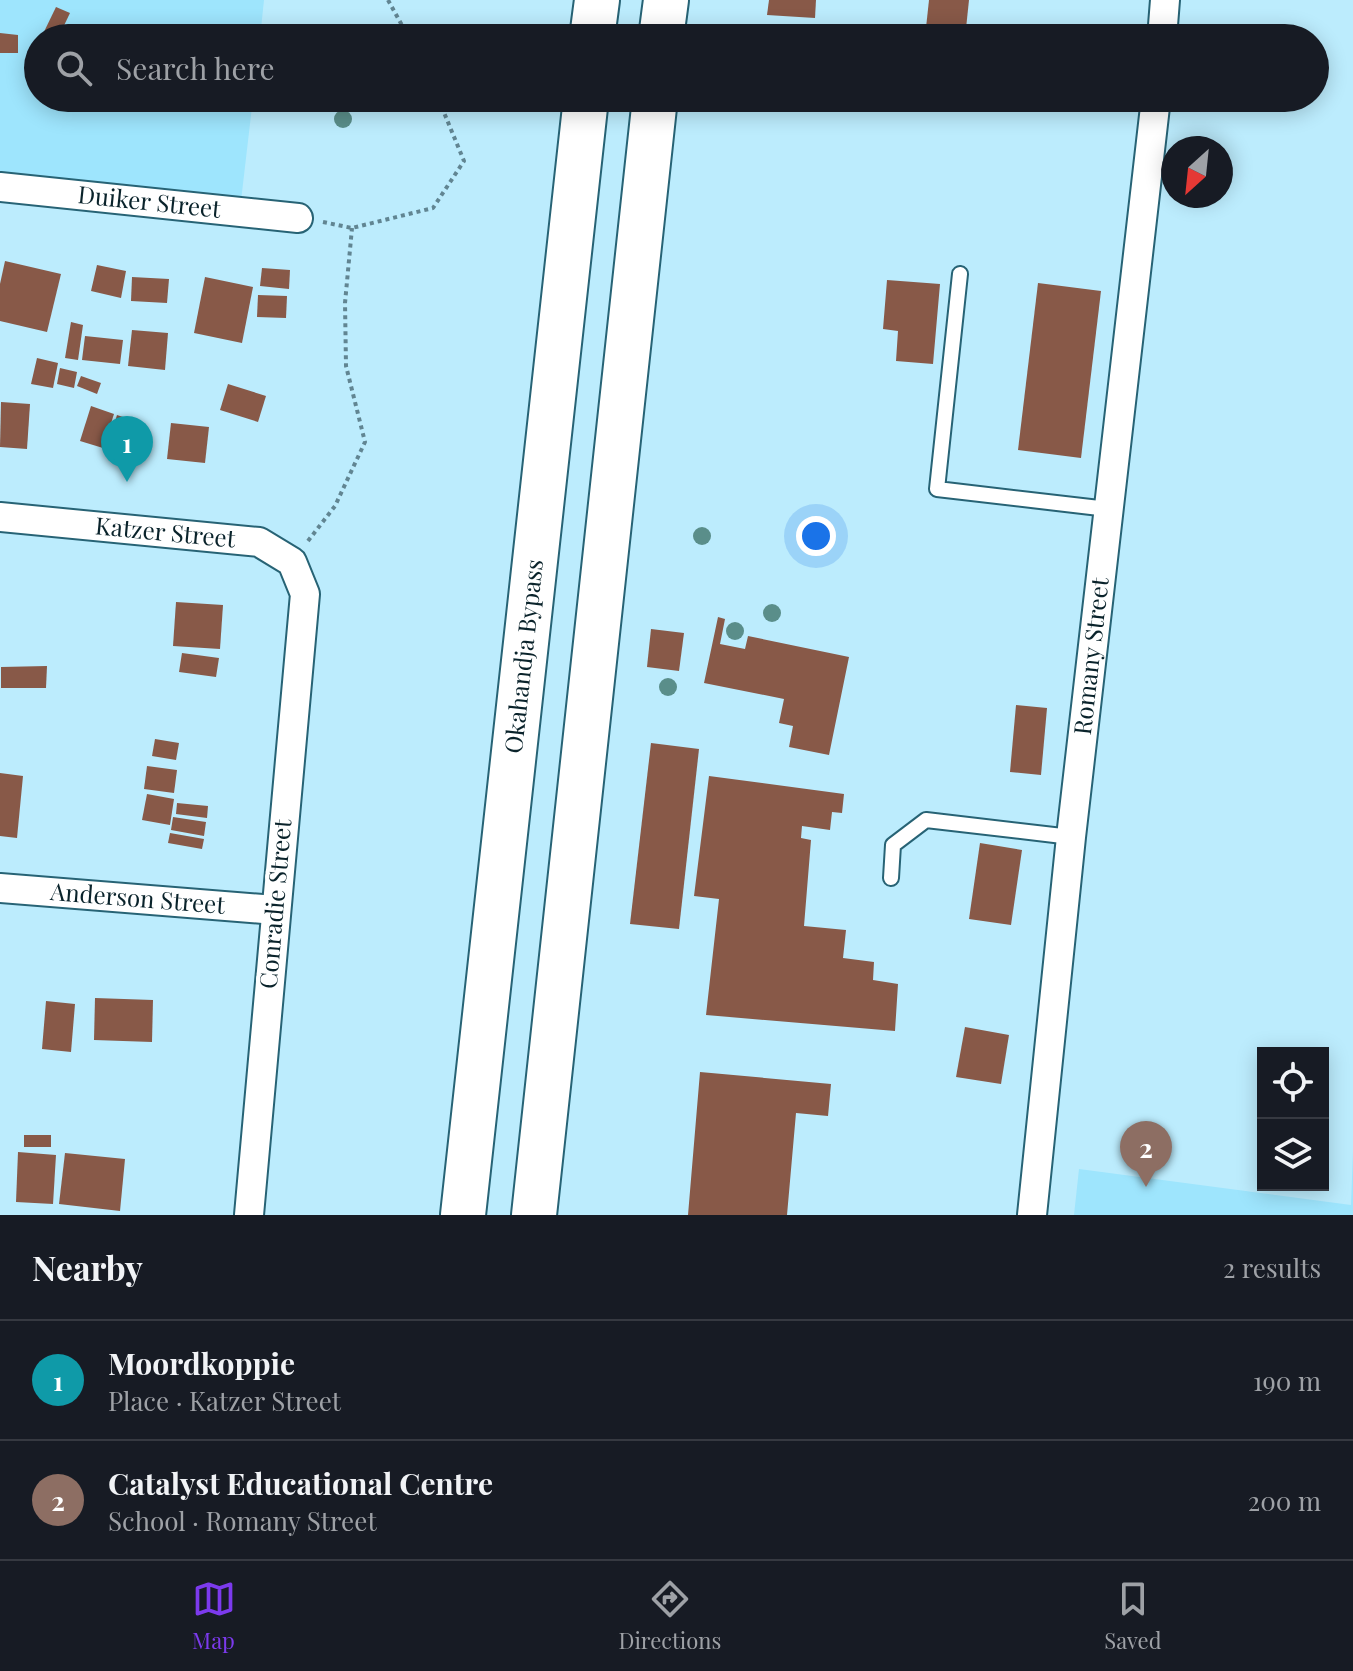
<!DOCTYPE html>
<html lang="en">
<head>
<meta charset="utf-8">
<style>
  :root { --surface:#171b24; --page:#242831; --text:#f1f3f6; --muted:#9ea1a6; --line:#363941; --accent:#7c3aed }
  body { margin:0; font-family:"Playfair Display",serif; background:var(--page); color:var(--text) }
  .controls { position:absolute; right:24px; bottom:24px; display:grid; overflow:hidden; border-radius:0px; box-shadow:0 4px 20px #0003 }
  .controls button { width:72px; height:72px; display:grid; place-items:center; padding:0; border:0; border-bottom:2px solid var(--line); background:var(--surface); color:var(--text); font:40px sans-serif }
  .compass { position:absolute; left:1161px; top:136px; width:72px; height:72px; border-radius:50%; background:var(--surface); box-shadow:0 4px 20px #0003; rotate:207deg }
  .you { position:absolute; left:816px; top:536px; width:28px; height:28px; margin:-20px; border:6px solid #fff; border-radius:50%; background:#1a73e8; box-shadow:0 0 0 12px #1a73e833 }
  .badge { display:grid; place-items:center; width:52px; height:52px; border-radius:50%; background:var(--accent); color:#fff; font-size:26px; font-weight:700 }
  .pin { position:absolute; translate:-50% -66px; filter:drop-shadow(0 2px 4px #0008) }
  .pin::after { content:''; position:absolute; top:42px; width:28px; height:24px; background:inherit; clip-path:polygon(0 0,100% 0,50% 100%) }
  .list { margin:0; padding:0; list-style:none }
  h2 { display:flex; justify-content:space-between; align-items:center; height:104px; margin:0; padding:0 32px; font-size:34px }
  h2 small { font-size:26px; font-weight:400; color:var(--muted) }
  .list li { display:grid; grid-template-columns:52px 1fr auto; gap:24px; align-items:center; box-sizing:border-box; height:120px; padding:0 32px; border-top:2px solid var(--line) }
  .list b { display:block; font-size:30px; white-space:nowrap }
  .list p { margin:0; font-size:26px; white-space:nowrap; color:var(--muted) }
  .list em { font-size:26px; font-style:normal; color:var(--muted) }
  .icon { flex:none; width:44px; height:44px; fill:none; stroke:currentColor; stroke-width:2; stroke-linecap:round; stroke-linejoin:round }
  .map { position:relative; flex:none; width:1353px; height:1215px; overflow:hidden }
  .search { position:absolute; background:var(--surface); box-shadow:0 4px 20px #0003; left:24px; right:24px; top:24px; height:88px; display:flex; align-items:center; gap:20px; box-sizing:border-box; padding:0 28px; border-radius:44px; color:var(--muted); font-size:30px }
  .sheet { height:344px; background:var(--surface) }
  nav { display:flex; justify-content:space-around; align-items:center; box-sizing:border-box; height:112px; border-top:2px solid var(--line); background:var(--surface); font-size:22px; color:var(--muted) }
  nav a { display:grid; justify-items:center; gap:4px }
  nav .on { color:var(--accent) }
  .map>svg:first-child { display:block }
  .built { fill:#9ee5fd }
  .building { fill:#885948 }
  .lines { fill:none; stroke-linecap:round; stroke-linejoin:round }
  .service-casing { stroke:#276375; stroke-width:18 }
  .minor-casing { stroke:#276375; stroke-width:32 }
  .trunk-casing { stroke:#276375; stroke-width:48 }
  .path { stroke:#618592; stroke-width:4; stroke-dasharray:4 4; stroke-linecap:butt }
  .service { stroke:#fff; stroke-width:14 }
  .minor { stroke:#fff; stroke-width:28 }
  .trunk { stroke:#fff; stroke-width:44 }
  .tree { fill:#5a8e8a }
  .labels { text-anchor:middle; stroke-width:8; stroke-linejoin:round; paint-order:stroke }
  .street-label { font-size:24px; fill:#0a232b; stroke:#fff }
</style>
</head>
<body>
<div class="map">
<svg width="1353" height="1215" viewBox="0 0 1353 1215">
  <rect width="100%" height="100%" fill="#bcecfd"/>
  <g class="built">
    <polygon points="0,0 264,0 260,38 38,38 38,98 253,98 241,201 0,173"/>
    <polygon points="1353,1151 1353,1215 1074,1215 1079,1169 1351,1205"/>
  </g>
  <g class="building">
    <polygon points="769,0 816,0 815,18 767,15"/>
    <polygon points="929,0 969,0 965,38 925,37"/>
    <polygon points="56,7 70,13 58,38 41,38"/>
    <polygon points="0,33 18,35 18,53 0,53"/>
    <polygon points="5,261 61,274 47,332 0,321 0,284"/>
    <polygon points="97,265 126,271 121,298 91,291"/>
    <polygon points="262,268 290,270 289,289 260,286"/>
    <polygon points="132,277 169,279 167,303 131,301"/>
    <polygon points="205,277 253,287 242,343 194,333"/>
    <polygon points="887,280 940,284 933,364 896,361 898,331 883,329"/>
    <polygon points="1038,283 1101,291 1081,458 1018,450"/>
    <polygon points="258,295 287,296 286,318 257,317"/>
    <polygon points="71,322 83,325 78,360 65,358"/>
    <polygon points="132,330 168,333 165,370 128,366"/>
    <polygon points="85,336 123,340 120,364 82,360"/>
    <polygon points="37,358 58,363 53,388 31,384"/>
    <polygon points="60,368 77,372 74,388 57,384"/>
    <polygon points="81,376 101,383 97,394 77,386"/>
    <polygon points="228,384 266,396 258,422 220,410"/>
    <polygon points="1,402 30,404 27,449 0,447"/>
    <polygon points="91,406 114,414 103,448 80,441"/>
    <polygon points="117,415 135,421 124,458 106,452"/>
    <polygon points="171,423 209,427 205,463 167,459"/>
    <polygon points="176,602 223,605 220,649 173,646"/>
    <polygon points="718,617 725,619 720,644 745,649 748,636 849,657 829,755 789,747 793,726 779,723 784,699 704,683"/>
    <polygon points="651,629 684,633 679,671 647,667"/>
    <polygon points="182,653 219,658 216,677 179,672"/>
    <polygon points="47,666 46,688 1,688 1,667"/>
    <polygon points="1016,705 1047,708 1041,775 1010,772"/>
    <polygon points="155,739 179,743 176,760 152,756"/>
    <polygon points="651,743 699,749 679,929 630,924"/>
    <polygon points="147,766 177,770 174,793 144,789"/>
    <polygon points="0,773 23,776 17,838 0,836"/>
    <polygon points="709,776 844,794 842,813 832,812 830,830 802,826 801,838 811,840 804,926 846,930 843,958 874,962 873,980 898,984 895,1031 706,1015 719,899 694,896"/>
    <polygon points="147,794 174,799 170,825 142,820"/>
    <polygon points="177,803 208,806 207,818 176,814"/>
    <polygon points="173,817 206,822 204,836 171,830"/>
    <polygon points="170,833 204,839 202,849 168,843"/>
    <polygon points="980,843 1022,850 1011,925 969,919"/>
    <polygon points="95,998 153,1000 152,1042 94,1040"/>
    <polygon points="46,1001 75,1004 71,1052 42,1049"/>
    <polygon points="965,1027 1009,1035 1001,1084 956,1077"/>
    <polygon points="700,1072 831,1084 828,1116 796,1113 787,1215 688,1215"/>
    <rect x="24" y="1135" width="27" height="12"/>
    <polygon points="18,1152 56,1155 53,1204 16,1202"/>
    <polygon points="65,1153 125,1159 120,1211 59,1204"/>
  </g>
  <g class="lines">
    <g class="service-casing">
      <g id="service">
        <polyline points="960,274 937,489 1108,509"/>
        <polyline points="891,878 893,845 926,820 1071,837"/>
      </g>
    </g>
    <g class="minor-casing">
      <g id="minor">
        <polyline points="1162,38 1165,0"/>
        <path id="s1" d="M0 187 298 218"/>
        <path id="s2" d="M0 517 259 542 292 562 305 594 249 1215"/>
        <path id="s3" d="M0 888 275 910"/>
        <path id="s4" d="M1032 1215 1071 837 1156 98"/>
      </g>
    </g>
    <g class="trunk-casing">
      <g id="trunk">
        <polyline points="592,38 597,0"/>
        <polyline points="661,38 666,0"/>
        <path id="s5" d="M463 1215 586 98"/>
        <polyline points="534,1215 655,98"/>
      </g>
    </g>
    <g class="path">
      <polyline points="388,0 409,38"/>
      <polyline points="323,222 352,228 433,208 464,161 438,98"/>
      <polyline points="308,541 335,506 365,442 346,366 345,303 352,228"/>
    </g>
    <use href="#service" class="service"/>
    <use href="#minor" class="minor"/>
    <use href="#trunk" class="trunk"/>
  </g>
  <g class="tree">
    <circle cx="343" cy="119" r="9"/>
    <circle cx="702" cy="536" r="9"/>
    <circle cx="772" cy="613" r="9"/>
    <circle cx="735" cy="631" r="9"/>
    <circle cx="668" cy="687" r="9"/>
  </g>
  <g class="labels">
    <g class="street-label">
      <text dy="8" stroke="none"><textPath href="#s1" startOffset="150">Duiker Street</textPath></text>
      <text dy="8" stroke="none"><textPath href="#s2" startOffset="166">Katzer Street</textPath></text>
      <text dy="8" stroke="none"><textPath href="#s4" startOffset="562">Romany Street</textPath></text>
      <text dy="8" stroke="none"><textPath href="#s5" startOffset="562">Okahandja Bypass</textPath></text>
      <text dy="8" stroke="none"><textPath href="#s3" startOffset="138">Anderson Street</textPath></text>
      <text transform="translate(276 904) rotate(-85)" y="8">Conradie Street</text>
    </g>
  </g>
</svg>
<div class="controls">
<button><svg class="icon" aria-label="locate" viewBox="0 0 24 24"><circle cx="12" cy="12" r="6"/><path d="M12 2v4M12 18v4M2 12h4M18 12h4"/></svg></button>
<button><svg class="icon" aria-label="layers" viewBox="0 0 24 24"><path d="M12 4l9 5-9 5-9-5zM3 14l9 5 9-5"/></svg></button>
</div>
<svg class="compass" viewBox="-18 -18 36 36"><path d="M0-13l5 13h-10z" fill="#e53935"/><path d="M0 13l5-13h-10z" fill="#9ea1a6"/></svg>
<div class="you"></div>
<div class="pin badge" style="left:127px;top:482px;background:#0f9aa8">1</div>
<div class="pin badge" style="left:1146px;top:1187px;background:#8d6e63">2</div>
<div class="search"><svg class="icon" aria-label="search" viewBox="0 0 24 24"><circle cx="10" cy="10" r="6"/><path d="M15 15l6 6"/></svg>Search here</div>
</div>
<section class="sheet">
<h2>Nearby<small>2 results</small></h2>
<ul class="list">
<li><span class="badge" style="background:#0f9aa8">1</span><div><b>Moordkoppie</b><p>Place · Katzer Street</p></div><em>190 m</em></li>
<li><span class="badge" style="background:#8d6e63">2</span><div><b>Catalyst Educational Centre</b><p>School · Romany Street</p></div><em>200 m</em></li>
</ul>
</section>
<nav>
<a class="on"><svg class="icon" aria-label="map" viewBox="0 0 24 24"><path d="M3 6l6-2 6 2 6-2v14l-6 2-6-2-6 2zM9 4v14M15 6v14"/></svg>Map</a>
<a><svg class="icon" aria-label="directions" viewBox="0 0 24 24"><path d="M12 3l9 9-9 9-9-9zM9 14v-3h6M13 9l2 2-2 2"/></svg>Directions</a>
<a><svg class="icon" aria-label="saved" viewBox="0 0 24 24"><path d="M7 4h10v16l-5-4-5 4z"/></svg>Saved</a>
</nav>
</body>
</html>
